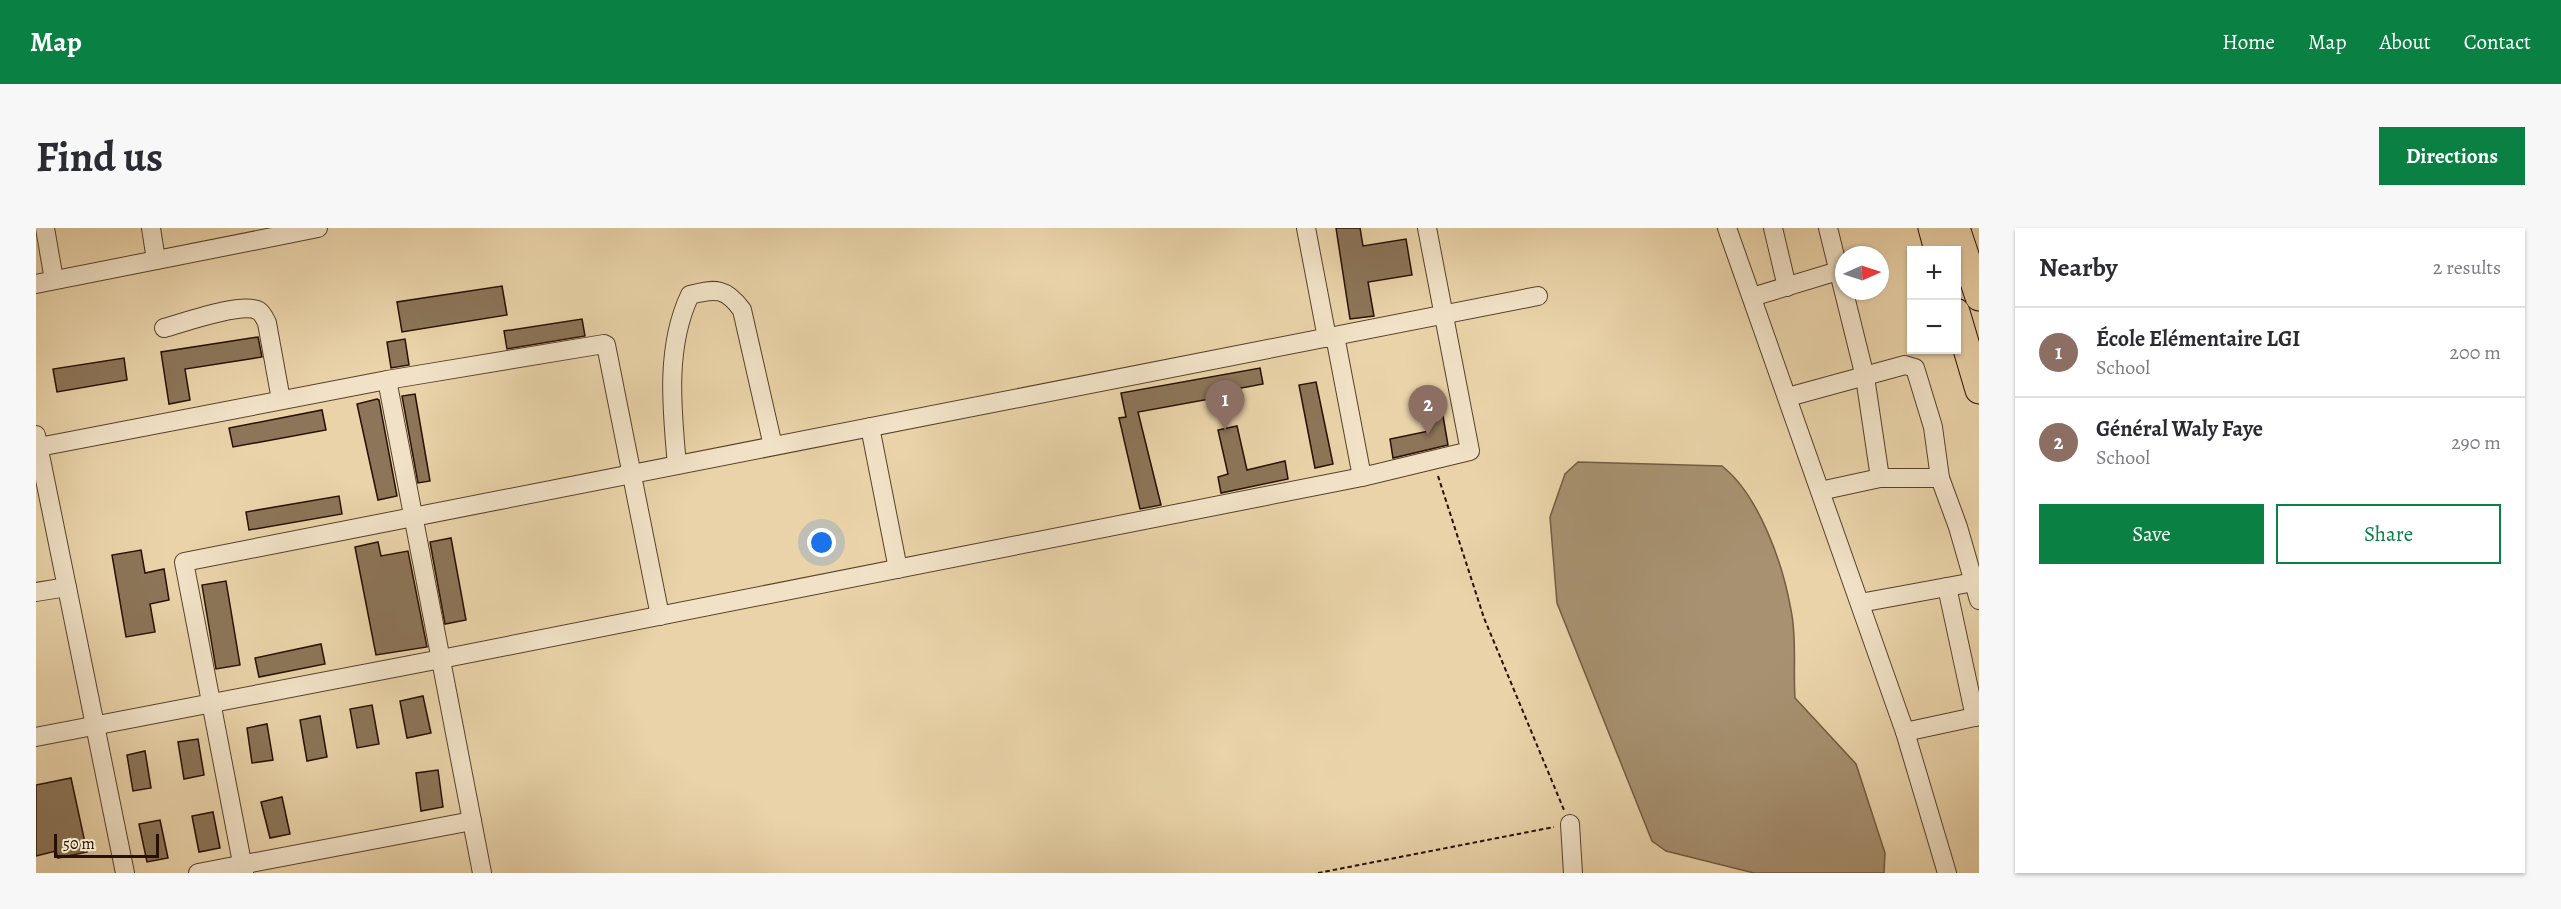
<!DOCTYPE html>
<html lang="en">
<head>
<meta charset="utf-8">
<style>
  :root { --surface:#fff; --page:#f7f7f7; --text:#2b2b33; --muted:#7c7c81; --line:#e1e1e2; --accent:#0b8043 }
  body { margin:0; font-family:Alegreya,serif; background:var(--page); color:var(--text) }
  .controls { position:absolute; right:18px; top:18px; display:grid; overflow:hidden; border-radius:0px; box-shadow:0 2px 4px #0004 }
  .controls button { width:54px; height:54px; display:grid; place-items:center; padding:0; border:0; border-bottom:2px solid var(--line); background:var(--surface); color:var(--text); font:30px sans-serif }
  .compass { position:absolute; left:1799px; top:18px; width:54px; height:54px; border-radius:50%; background:var(--surface); box-shadow:0 2px 4px #0004; rotate:87deg }
  .scale { position:absolute; left:18px; bottom:15px; width:105px; box-sizing:border-box; padding-left:6px; border:3px solid #261000; border-top:0; font-size:16px; line-height:21px; white-space:nowrap; color:#261000; -webkit-text-stroke:4px #f1e2c7; paint-order:stroke }
  .you { position:absolute; left:786px; top:315px; width:21px; height:21px; margin:-15px; border:4px solid #fff; border-radius:50%; background:#1a73e8; box-shadow:0 0 0 9px #1a73e833 }
  .badge { display:grid; place-items:center; width:39px; height:39px; border-radius:50%; background:var(--accent); color:#fff; font-size:20px; font-weight:700 }
  .pin { position:absolute; translate:-50% -50px; filter:drop-shadow(0 2px 3px #0008) }
  .pin::after { content:''; position:absolute; top:32px; width:21px; height:18px; background:inherit; clip-path:polygon(0 0,100% 0,50% 100%) }
  .list { margin:0; padding:0; list-style:none }
  h2 { display:flex; justify-content:space-between; align-items:center; height:78px; margin:0; padding:0 24px; font-size:26px }
  h2 small { font-size:20px; font-weight:400; color:var(--muted) }
  .list li { display:grid; grid-template-columns:39px 1fr auto; gap:18px; align-items:center; box-sizing:border-box; height:90px; padding:0 24px; border-top:2px solid var(--line) }
  .list b { display:block; font-size:22px; white-space:nowrap }
  .list p { margin:0; font-size:20px; white-space:nowrap; color:var(--muted) }
  .list em { font-size:20px; font-style:normal; color:var(--muted) }
  .actions { display:flex; gap:12px; padding:18px 24px }
  .actions a { flex:1; padding:14px 0; border:2px solid var(--accent); border-radius:0px; text-align:center; font-size:21px; color:var(--accent) }
  .actions .main { background:var(--accent); color:#fff }
  .map { position:relative; flex:none; width:1943px; height:645px; overflow:hidden; border-radius:0px }
  header { display:flex; align-items:center; gap:36px; box-sizing:border-box; height:84px; padding:0 30px; background:var(--accent); color:#fff }
  header strong { font-size:28px }
  nav { display:flex; gap:33px; margin-inline-start:auto; font-size:21px }
  .intro { display:flex; align-items:center; justify-content:space-between; box-sizing:border-box; height:144px; padding:0 36px }
  h1 { margin:0; font-size:42px }
  .button { padding:15px 27px; border-radius:0px; background:var(--accent); color:#fff; font-size:21px; font-weight:700 }
  main { display:flex; gap:36px; padding:0 36px }
  aside { flex:1; background:var(--surface); border-radius:0px; box-shadow:0 2px 4px #0004 }
  .map>svg:first-child { display:block }
  .water { fill:#a79170; stroke:#735d43; stroke-width:1.5 }
  .building { fill:#8c7558; stroke:#261000; stroke-width:1.5 }
  .lines { fill:none; stroke-linecap:round; stroke-linejoin:round }
  .minor-casing { stroke:#57412a; stroke-width:20 }
  .highway-casing { stroke:#261000; stroke-width:29 }
  .path { stroke:#261000; stroke-width:2; stroke-dasharray:4.5 3; stroke-linecap:butt }
  .minor { stroke:#f1e2c7; stroke-width:18 }
  .highway { stroke:#ead3a9; stroke-width:27 }
</style>
</head>
<body>
<header>
<strong>Map</strong>
<nav><a>Home</a><a>Map</a><a>About</a><a>Contact</a></nav>
</header>
<div class="intro"><h1>Find us</h1><a class="button">Directions</a></div>
<main>
<div class="map">
<svg width="1943" height="645" viewBox="0 0 1943 645">
  <rect width="100%" height="100%" fill="#ead3a9"/>
  <filter id="stains"><feTurbulence type="fractalNoise" baseFrequency=".00333" numOctaves="4"/><feColorMatrix values="0 0 0 0 .2 0 0 0 0 .09 0 0 0 0 .02 0 0 0 .5 -.17"/></filter>
  <radialGradient id="worn" r=".72"><stop offset=".6" stop-color="#630" stop-opacity="0"/><stop offset="1" stop-color="#630" stop-opacity=".3"/></radialGradient>
  <path class="water" d="M1542 234 1686 238C1723 267 1747 336 1755 382 1761 410 1757 441 1759 470L1820 536 1849 625 1848 645H1718L1630 623 1616 613 1521 375 1514 289 1529 246Z"/>
  <g class="building">
    <polygon points="1300,0 1324,0 1327,18 1370,11 1376,47 1332,54 1338,88 1314,91"/>
    <polygon points="466,58 471,87 366,104 361,74"/>
    <polygon points="546,91 549,108 471,121 468,103"/>
    <polygon points="222,109 226,129 149,141 154,172 133,176 125,124"/>
    <polygon points="369,111 373,137 355,140 351,114"/>
    <polygon points="88,130 91,152 21,164 17,141"/>
    <polygon points="1224,140 1227,156 1184,164 1185,169 1102,184 1125,277 1104,281 1083,190 1090,189 1085,165"/>
    <polygon points="1280,154 1297,236 1279,240 1263,157"/>
    <polygon points="379,166 394,253 382,255 366,168"/>
    <polygon points="341,171 343,172 361,268 342,272 321,176"/>
    <polygon points="286,182 290,202 197,219 193,200"/>
    <polygon points="1407,188 1412,217 1357,230 1354,211 1393,203 1390,191"/>
    <polygon points="1201,198 1211,242 1249,233 1252,251 1185,265 1182,249 1192,246 1182,202"/>
    <polygon points="303,268 306,286 213,302 210,284"/>
    <polygon points="415,310 430,392 409,396 394,314"/>
    <polygon points="342,314 345,328 372,323 391,419 340,427 319,319"/>
    <polygon points="105,322 109,345 128,341 133,372 114,376 119,404 90,409 76,327"/>
    <polygon points="190,353 204,437 180,441 166,357"/>
    <polygon points="285,416 289,436 223,449 219,430"/>
    <polygon points="387,468 395,505 371,510 364,473"/>
    <polygon points="336,477 343,516 321,520 314,481"/>
    <polygon points="284,488 291,529 271,533 264,492"/>
    <polygon points="231,496 237,532 216,535 211,500"/>
    <polygon points="162,511 168,547 148,551 142,514"/>
    <polygon points="109,523 115,560 97,563 91,527"/>
    <polygon points="402,542 407,579 385,583 380,545"/>
    <polygon points="35,550 51,624 22,630 20,623 0,628 0,557"/>
    <polygon points="246,569 254,606 234,610 225,574"/>
    <polygon points="177,584 184,620 163,624 156,588"/>
    <polygon points="124,592 132,630 111,634 103,596"/>
  </g>
  <g class="lines">
    <g class="minor-casing">
      <g id="minor">
        <polyline points="9,0 18,52"/>
        <polyline points="115,0 120,32"/>
        <polyline points="1270,0 1291,110"/>
        <polyline points="1691,0 1869,504 1911,645"/>
        <polyline points="1737,0 1751,59"/>
        <polyline points="1792,0 1829,149 1844,250"/>
        <polyline points="0,56 282,0"/>
        <polyline points="1716,69 1802,43"/>
        <path d="M128 100C147 95 207 73 223 83 227 86 229 91 231 95L245 172"/>
        <polyline points="1299,108 1326,249"/>
        <polyline points="351,152 446,645"/>
        <polyline points="1752,169 1869,137 1879,140 1897,199 1904,250 1922,299 1943,372"/>
        <polyline points="834,199 862,341"/>
        <polyline points="0,207 89,645"/>
        <polyline points="0,217 3,219 351,152 568,116 570,117 624,388"/>
        <path d="M641 237C636 182 629 119 654 67 680 60 690 60 706 82L737 218"/>
        <polyline points="1784,263 1844,250 1904,250"/>
        <polyline points="1911,359 1939,489"/>
        <polyline points="0,364 31,359"/>
        <polyline points="1824,375 1938,354"/>
        <polyline points="1869,504 1943,488"/>
        <polyline points="0,509 405,431 1326,249 1434,223 1391,0"/>
        <polyline points="1534,596 1537,645"/>
        <polyline points="162,645 436,593"/>
        <polyline points="208,645 148,334 1502,68"/>
      </g>
    </g>
    <g class="highway-casing">
      <g id="highway">
        <polyline points="1896,0 1902,22"/>
        <polyline points="1920,0 1943,69"/>
        <polyline points="1920,84 1943,162"/>
      </g>
    </g>
    <g class="path">
      <polyline points="1402,248 1448,390 1528,582"/>
      <polyline points="1282,645 1518,599"/>
    </g>
    <use href="#minor" class="minor"/>
    <use href="#highway" class="highway"/>
  </g>
  <rect width="100%" height="100%" filter="url(#stains)"/>
  <rect width="100%" height="100%" fill="url(#worn)"/>
</svg>
<div class="controls">
<button>+</button>
<button>−</button>
</div>
<svg class="compass" viewBox="-18 -18 36 36"><path d="M0-13l5 13h-10z" fill="#e53935"/><path d="M0 13l5-13h-10z" fill="#7c7c81"/></svg>
<div class="scale">50 m</div>
<div class="you"></div>
<div class="pin badge" style="left:1189px;top:202px;background:#8d6e63">1</div>
<div class="pin badge" style="left:1392px;top:207px;background:#8d6e63">2</div>
</div>
<aside>
<h2>Nearby<small>2 results</small></h2>
<ul class="list">
<li><span class="badge" style="background:#8d6e63">1</span><div><b>École Elémentaire LGI</b><p>School</p></div><em>200 m</em></li>
<li><span class="badge" style="background:#8d6e63">2</span><div><b>Général Waly Faye</b><p>School</p></div><em>290 m</em></li>
</ul>
<div class="actions"><a class="main">Save</a><a>Share</a></div>
</aside>
</main>
</body>
</html>
